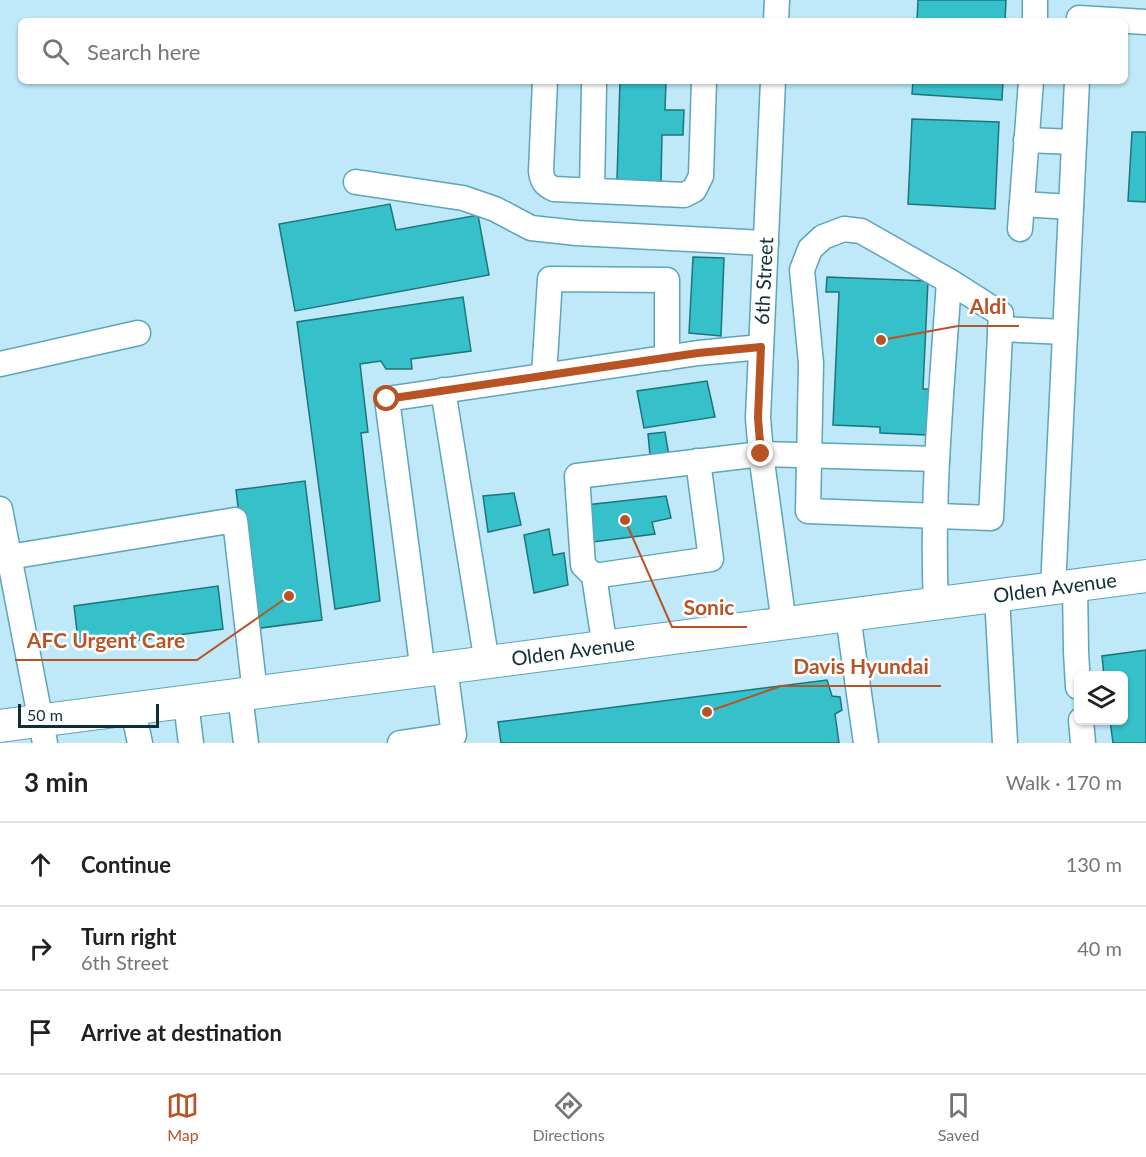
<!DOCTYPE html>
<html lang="en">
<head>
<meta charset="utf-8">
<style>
  :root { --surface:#fff; --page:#f6f6f6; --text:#202124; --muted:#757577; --line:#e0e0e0; --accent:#b85324 }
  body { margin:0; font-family:Lato,sans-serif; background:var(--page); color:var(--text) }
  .controls { position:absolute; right:18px; bottom:18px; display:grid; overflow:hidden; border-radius:9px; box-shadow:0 2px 4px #0004 }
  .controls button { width:54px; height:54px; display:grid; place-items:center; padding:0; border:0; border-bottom:2px solid var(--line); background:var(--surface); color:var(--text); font:30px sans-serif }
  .scale { position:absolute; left:18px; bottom:15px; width:141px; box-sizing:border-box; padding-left:6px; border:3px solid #102e38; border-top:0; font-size:16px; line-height:21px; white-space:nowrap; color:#102e38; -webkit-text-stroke:4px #fff; paint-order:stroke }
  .stop { position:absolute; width:18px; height:18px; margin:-14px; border:4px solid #b85324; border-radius:50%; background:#fff }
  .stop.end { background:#b85324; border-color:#fff; box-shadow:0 2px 6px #0008 }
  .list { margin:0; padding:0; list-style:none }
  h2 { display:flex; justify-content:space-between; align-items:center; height:78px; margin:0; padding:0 24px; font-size:26px }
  h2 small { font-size:20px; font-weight:400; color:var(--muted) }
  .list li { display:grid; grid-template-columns:39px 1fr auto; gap:18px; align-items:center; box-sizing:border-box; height:84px; padding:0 24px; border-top:2px solid var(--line) }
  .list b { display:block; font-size:22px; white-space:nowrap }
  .list p { margin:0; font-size:20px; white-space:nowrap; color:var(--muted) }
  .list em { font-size:20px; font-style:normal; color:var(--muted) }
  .icon { flex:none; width:33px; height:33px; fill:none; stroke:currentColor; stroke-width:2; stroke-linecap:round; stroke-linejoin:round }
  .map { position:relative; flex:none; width:1146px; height:743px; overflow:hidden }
  .search { position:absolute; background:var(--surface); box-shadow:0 2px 4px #0004; left:18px; right:18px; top:18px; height:66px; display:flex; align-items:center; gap:15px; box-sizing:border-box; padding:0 21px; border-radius:9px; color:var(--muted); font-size:22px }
  .sheet { height:330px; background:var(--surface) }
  nav { display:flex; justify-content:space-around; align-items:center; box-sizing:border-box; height:84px; border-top:2px solid var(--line); background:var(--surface); font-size:16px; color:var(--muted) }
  nav a { display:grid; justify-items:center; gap:3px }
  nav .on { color:var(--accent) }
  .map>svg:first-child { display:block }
  .building { fill:#35c0ca; stroke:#1d757b; stroke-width:1.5 }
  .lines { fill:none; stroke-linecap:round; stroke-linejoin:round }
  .minor-casing { stroke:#5ea4bc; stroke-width:27 }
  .major-casing { stroke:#5ea4bc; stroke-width:34 }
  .minor { stroke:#fff; stroke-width:24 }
  .major { stroke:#fff; stroke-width:32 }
  .route { stroke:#b85324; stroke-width:8 }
  .labels { text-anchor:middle; stroke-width:5; stroke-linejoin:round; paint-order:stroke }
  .street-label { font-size:20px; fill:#102e38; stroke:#fff }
  .leader { fill:none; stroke:#b85324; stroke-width:2 }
  .callout-dot { fill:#b85324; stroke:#fff; stroke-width:2 }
  .callout-label { font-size:21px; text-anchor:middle; font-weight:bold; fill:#b85324; stroke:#fff; stroke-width:5; stroke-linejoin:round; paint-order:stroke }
</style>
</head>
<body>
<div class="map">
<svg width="1146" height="743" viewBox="0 0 1146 743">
  <rect width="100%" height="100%" fill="#bfe8f8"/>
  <g class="building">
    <polygon points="918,0 1006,0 1005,21 917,21"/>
    <polygon points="620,81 666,81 665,110 684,110 683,135 662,135 661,182 617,180"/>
    <polygon points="913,81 1003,81 1002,100 912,94"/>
    <polygon points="912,119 999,122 995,209 908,204"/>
    <polygon points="1132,132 1146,132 1146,202 1128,201"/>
    <polygon points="390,204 396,230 478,215 489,275 295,311 279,224"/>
    <polygon points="693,257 724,258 721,336 689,333"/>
    <polygon points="827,277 928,281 923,389 929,389 927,435 880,433 880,427 833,425 839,292 826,292"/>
    <polygon points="463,297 471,351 411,359 412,369 386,369 381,361 360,364 368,432 361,433 380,601 335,609 297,322"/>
    <polygon points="707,381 715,417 644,428 637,391"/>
    <polygon points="665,432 670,462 651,466 648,434"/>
    <polygon points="305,481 322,620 253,629 236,490"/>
    <polygon points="514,493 521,525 488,532 483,496"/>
    <polygon points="666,496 671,518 652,522 655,534 593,542 586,505"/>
    <polygon points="549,529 553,555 564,553 568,585 534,593 524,535"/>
    <polygon points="218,586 223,629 79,648 74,606"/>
    <polygon points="1146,650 1146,743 1113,743 1110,720 1124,720 1124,676 1104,676 1102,656"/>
    <polygon points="827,680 832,696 840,697 842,710 835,714 839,743 501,743 498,722"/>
  </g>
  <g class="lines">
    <g class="minor-casing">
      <g id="minor">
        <polyline points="1079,18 1146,22"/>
        <polyline points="776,21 777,0"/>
        <polyline points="1035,21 1035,0"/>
        <path d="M545 81 541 171C542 181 545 185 554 189L684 195 694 190 701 176 704 81"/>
        <polyline points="773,81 758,418 761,454 784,624"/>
        <polyline points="1026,140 1074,142"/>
        <polyline points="356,182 463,198 495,209 531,228 577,233 766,243"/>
        <polyline points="592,190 594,86"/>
        <polyline points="1022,204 1071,207"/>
        <polygon points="844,229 861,231 949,281 1001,314 991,518 808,511 811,363 802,270 810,249 823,237"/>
        <polyline points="1020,229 1031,81"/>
        <polyline points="1000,329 1065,332"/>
        <polyline points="0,364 138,333"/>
        <polyline points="544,376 550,279 667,280 667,358"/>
        <polyline points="443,390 487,663"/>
        <polyline points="0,509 45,743"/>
        <polyline points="9,557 235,520 255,693"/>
        <polyline points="594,576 711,559 698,461"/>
        <polyline points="1075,586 1076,651 1078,687"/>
        <polyline points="1053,588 1077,81"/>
        <polyline points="997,596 1005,743"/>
        <path d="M936 604C931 496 942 388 949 281"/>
        <polyline points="848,616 866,743"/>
        <polyline points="605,648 594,576 583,565 577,476 761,454 937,459"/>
        <polyline points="423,672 387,399 698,353 761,347"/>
        <polyline points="240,696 246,743"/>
        <polyline points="186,703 191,743"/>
        <polyline points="133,710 140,743"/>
        <polyline points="1081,720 1083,743"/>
        <polyline points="400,743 454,735 445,668"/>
      </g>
    </g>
    <g class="major-casing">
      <g id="major">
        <path id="s1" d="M0 726 1146 576"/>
      </g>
    </g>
    <use href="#minor" class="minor"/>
    <use href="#major" class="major"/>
  </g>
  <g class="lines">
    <polyline class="route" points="387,399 698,353 761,347 758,418 761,454"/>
  </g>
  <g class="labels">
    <g class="street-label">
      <text transform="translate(764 281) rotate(-87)" y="7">6th Street</text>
      <text dy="7" stroke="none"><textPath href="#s1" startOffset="1064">Olden Avenue</textPath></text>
      <text dy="7" stroke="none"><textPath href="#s1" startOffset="578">Olden Avenue</textPath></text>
    </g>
  </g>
  <path class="leader" d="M881 340L958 326H1019M625 520L672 627H747M289 596L197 660H15M707 712L781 686H941"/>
  <g class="callout-dot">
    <circle cx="881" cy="340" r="6"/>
    <circle cx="625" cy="520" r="6"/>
    <circle cx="289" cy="596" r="6"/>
    <circle cx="707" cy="712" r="6"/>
  </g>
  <g class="callout-label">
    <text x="988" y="314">Aldi</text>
    <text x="709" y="615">Sonic</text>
    <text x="106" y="648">AFC Urgent Care</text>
    <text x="861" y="674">Davis Hyundai</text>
  </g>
</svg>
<div class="controls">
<button><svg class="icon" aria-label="layers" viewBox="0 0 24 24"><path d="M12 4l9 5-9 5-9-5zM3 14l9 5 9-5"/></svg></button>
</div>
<div class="scale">50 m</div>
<div class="stop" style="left:387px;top:399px"></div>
<div class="stop end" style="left:761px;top:454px"></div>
<div class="search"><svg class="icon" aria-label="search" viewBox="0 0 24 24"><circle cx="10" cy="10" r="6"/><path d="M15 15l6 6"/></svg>Search here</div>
</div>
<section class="sheet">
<h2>3 min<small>Walk · 170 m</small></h2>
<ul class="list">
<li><svg class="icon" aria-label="ahead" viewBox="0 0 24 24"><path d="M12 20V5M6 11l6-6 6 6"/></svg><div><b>Continue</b></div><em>130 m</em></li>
<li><svg class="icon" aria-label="right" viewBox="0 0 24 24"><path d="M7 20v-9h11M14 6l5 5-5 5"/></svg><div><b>Turn right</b><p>6th Street</p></div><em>40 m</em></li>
<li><svg class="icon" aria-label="arrive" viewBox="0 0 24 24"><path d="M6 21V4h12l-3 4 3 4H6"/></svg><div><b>Arrive at destination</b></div></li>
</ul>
</section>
<nav>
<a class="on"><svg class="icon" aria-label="map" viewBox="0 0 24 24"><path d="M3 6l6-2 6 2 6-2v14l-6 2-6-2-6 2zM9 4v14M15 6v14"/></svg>Map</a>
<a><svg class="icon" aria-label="directions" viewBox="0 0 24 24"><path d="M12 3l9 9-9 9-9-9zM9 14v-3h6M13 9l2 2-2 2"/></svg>Directions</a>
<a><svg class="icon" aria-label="saved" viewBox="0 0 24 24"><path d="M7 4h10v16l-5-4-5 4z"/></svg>Saved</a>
</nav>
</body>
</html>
